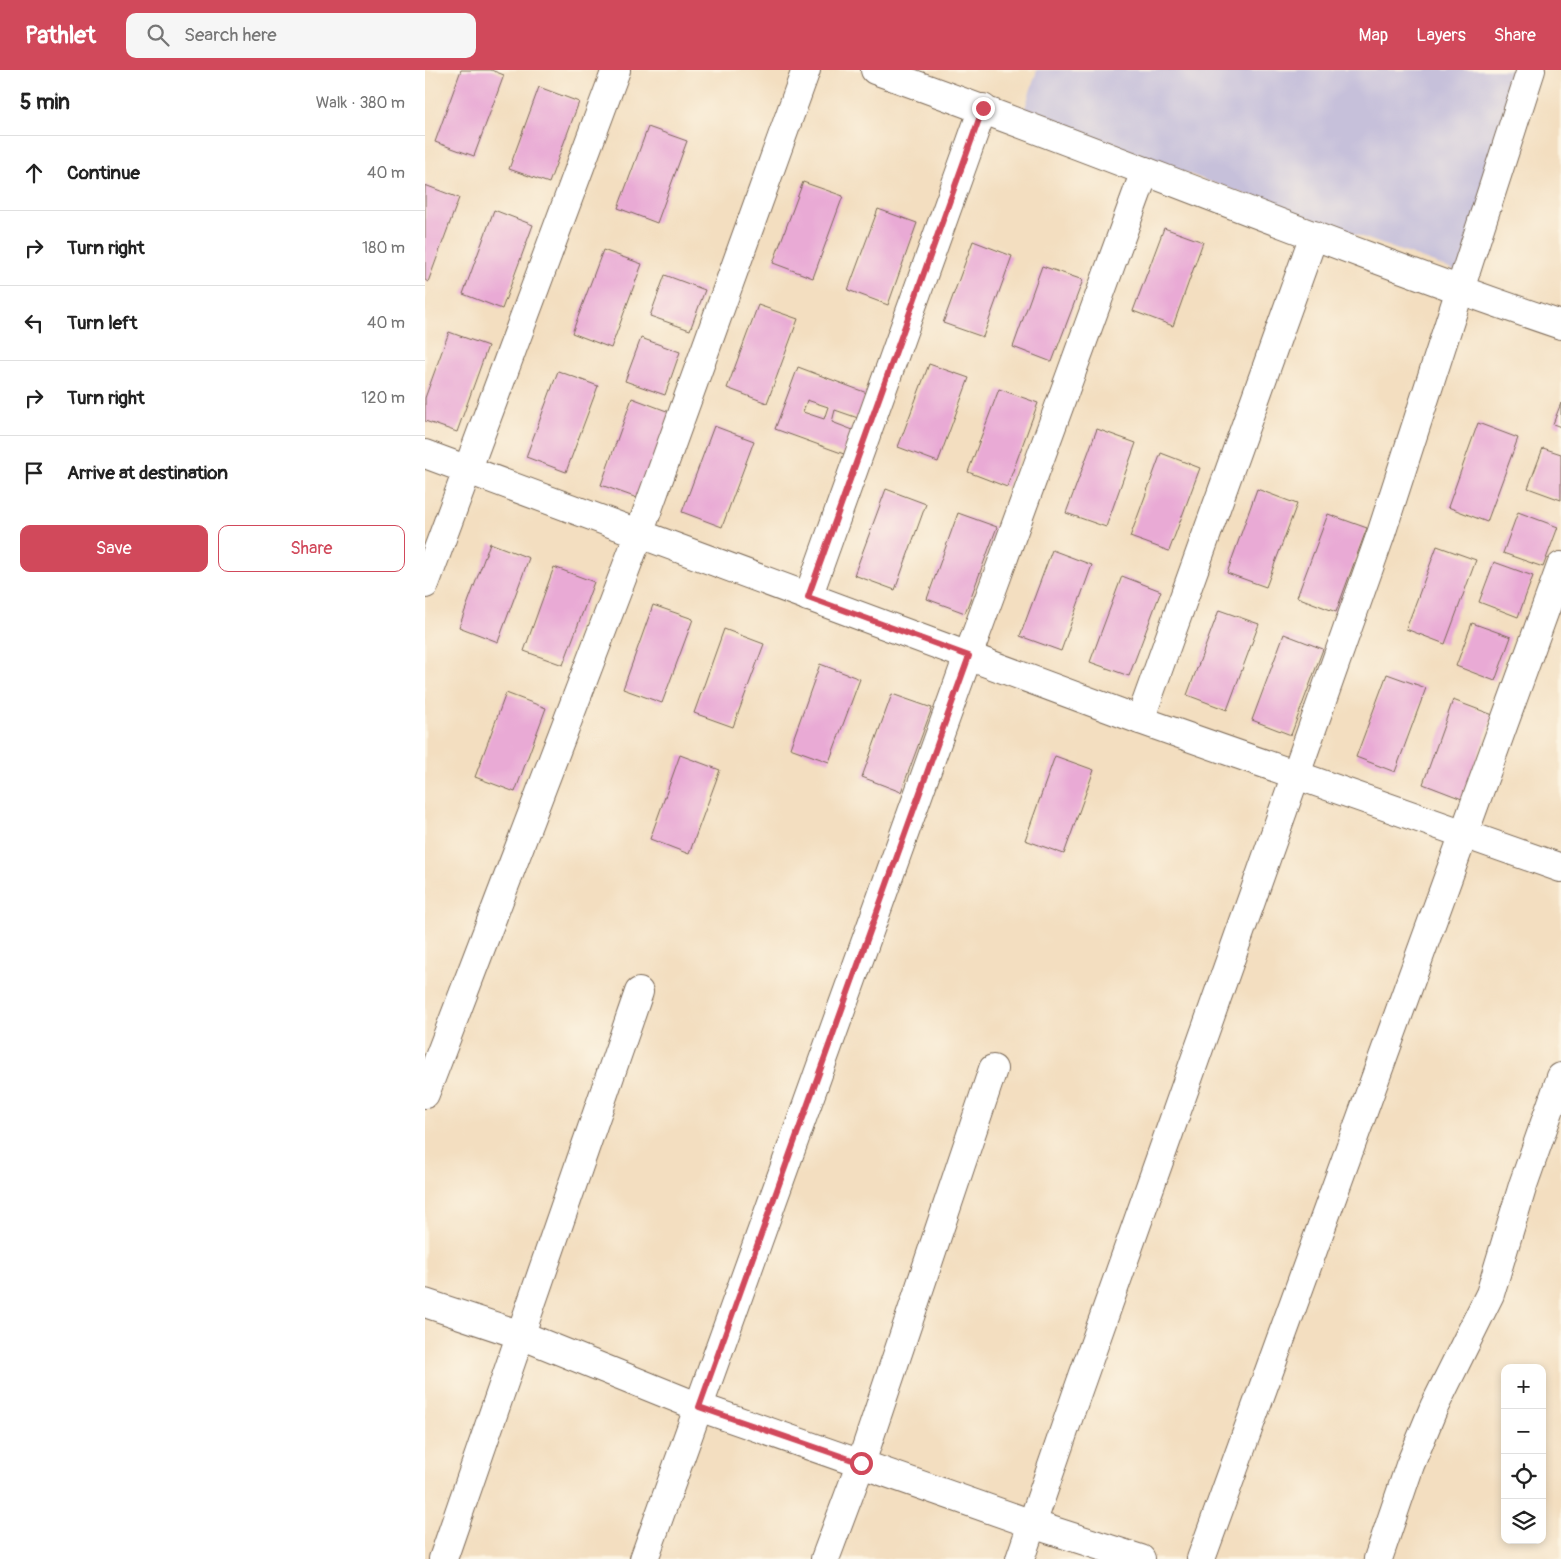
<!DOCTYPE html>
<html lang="en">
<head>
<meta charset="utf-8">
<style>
  :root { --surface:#fff; --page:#f6f6f6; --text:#222; --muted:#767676; --line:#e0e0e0; --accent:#d1495b }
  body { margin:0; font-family:Pangolin,sans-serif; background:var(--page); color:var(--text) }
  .controls { position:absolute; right:15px; bottom:15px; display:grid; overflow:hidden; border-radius:10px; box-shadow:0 2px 8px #0003 }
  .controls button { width:45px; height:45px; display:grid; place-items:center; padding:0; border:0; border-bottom:1px solid var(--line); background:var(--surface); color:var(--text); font:25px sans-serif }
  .stop { position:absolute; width:15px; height:15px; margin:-11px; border:4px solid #d1495b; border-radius:50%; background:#fff }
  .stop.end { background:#d1495b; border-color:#fff; box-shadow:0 1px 5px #0008 }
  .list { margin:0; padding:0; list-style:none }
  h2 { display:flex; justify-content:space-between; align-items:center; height:65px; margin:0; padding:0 20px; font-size:21px }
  h2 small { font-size:16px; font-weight:400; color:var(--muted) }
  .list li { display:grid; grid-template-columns:32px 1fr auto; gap:15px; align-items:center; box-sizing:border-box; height:75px; padding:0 20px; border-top:1px solid var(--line) }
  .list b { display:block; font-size:19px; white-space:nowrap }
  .list em { font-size:16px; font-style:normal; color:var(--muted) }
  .actions { display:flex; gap:10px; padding:15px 20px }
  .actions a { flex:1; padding:11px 0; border:1px solid var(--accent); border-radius:10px; text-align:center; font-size:18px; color:var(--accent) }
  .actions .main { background:var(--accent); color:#fff }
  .icon { flex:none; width:28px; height:28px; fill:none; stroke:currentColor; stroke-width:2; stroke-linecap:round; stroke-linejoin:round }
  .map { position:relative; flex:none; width:1136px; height:1489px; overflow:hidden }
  header { display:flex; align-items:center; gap:30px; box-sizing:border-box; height:70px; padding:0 25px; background:var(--accent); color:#fff }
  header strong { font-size:24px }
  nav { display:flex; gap:28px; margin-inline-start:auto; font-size:18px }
  .search { width:350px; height:45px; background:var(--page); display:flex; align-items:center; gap:12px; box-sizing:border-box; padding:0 18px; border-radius:10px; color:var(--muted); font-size:19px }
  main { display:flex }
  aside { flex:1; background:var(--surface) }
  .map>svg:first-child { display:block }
  .industrial { fill:#c6c0da }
  .building { fill:#e9aad5; fill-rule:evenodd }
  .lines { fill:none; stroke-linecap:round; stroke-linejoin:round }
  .minor-casing { stroke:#7b6957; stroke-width:30 }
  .minor { stroke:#fff; stroke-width:28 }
  .route { stroke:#d1495b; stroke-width:6 }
</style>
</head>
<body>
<header>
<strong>Pathlet</strong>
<div class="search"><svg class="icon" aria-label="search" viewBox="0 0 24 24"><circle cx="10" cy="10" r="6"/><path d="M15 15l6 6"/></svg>Search here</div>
<nav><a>Map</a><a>Layers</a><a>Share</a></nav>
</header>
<main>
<aside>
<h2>5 min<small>Walk · 380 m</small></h2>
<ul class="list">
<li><svg class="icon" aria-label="ahead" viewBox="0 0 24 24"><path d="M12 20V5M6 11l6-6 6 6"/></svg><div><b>Continue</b></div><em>40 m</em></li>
<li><svg class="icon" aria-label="right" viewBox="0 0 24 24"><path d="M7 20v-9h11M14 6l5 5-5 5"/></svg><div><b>Turn right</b></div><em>180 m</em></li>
<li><svg class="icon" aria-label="left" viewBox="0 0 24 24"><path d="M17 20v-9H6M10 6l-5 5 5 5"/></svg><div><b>Turn left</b></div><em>40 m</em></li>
<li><svg class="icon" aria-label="right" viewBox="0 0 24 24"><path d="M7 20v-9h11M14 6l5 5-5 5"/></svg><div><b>Turn right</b></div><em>120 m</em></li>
<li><svg class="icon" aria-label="arrive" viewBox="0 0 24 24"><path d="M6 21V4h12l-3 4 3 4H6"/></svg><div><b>Arrive at destination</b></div></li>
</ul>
<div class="actions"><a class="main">Save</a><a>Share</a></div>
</aside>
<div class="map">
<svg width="1136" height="1489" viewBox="0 0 1136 1489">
  <rect width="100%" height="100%" fill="#fcf5e5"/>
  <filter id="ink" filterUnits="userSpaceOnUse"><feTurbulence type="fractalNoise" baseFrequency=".02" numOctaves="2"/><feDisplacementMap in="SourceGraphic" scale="10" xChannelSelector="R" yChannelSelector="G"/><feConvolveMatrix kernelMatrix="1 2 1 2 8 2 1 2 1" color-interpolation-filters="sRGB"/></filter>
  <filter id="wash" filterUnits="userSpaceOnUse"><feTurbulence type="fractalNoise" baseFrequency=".0096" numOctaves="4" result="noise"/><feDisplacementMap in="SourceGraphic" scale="20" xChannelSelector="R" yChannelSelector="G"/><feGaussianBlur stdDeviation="1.12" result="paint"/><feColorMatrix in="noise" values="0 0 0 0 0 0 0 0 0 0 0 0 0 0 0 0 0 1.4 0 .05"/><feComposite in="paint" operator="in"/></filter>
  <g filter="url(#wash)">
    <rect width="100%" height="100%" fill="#f3dec0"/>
    <polygon class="industrial" points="612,0 1099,0 1034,202 598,44"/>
    <g id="blocks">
      <g class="building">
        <polygon points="36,0 66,0 79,5 49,86 10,72"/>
        <polygon points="114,17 154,32 124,113 84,99"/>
        <polygon points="223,57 262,71 232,153 193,138"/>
        <polygon points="378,112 418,126 388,208 348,193"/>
        <polygon points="0,115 34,128 3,212 0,210"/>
        <polygon points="453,139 492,153 463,235 423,220"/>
        <polygon points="69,140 108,155 77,239 38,224"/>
        <polygon points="739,158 778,172 748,256 708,241"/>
        <polygon points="548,171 587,186 558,267 518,253"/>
        <polygon points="178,180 217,194 186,278 147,263"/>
        <polygon points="617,196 658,210 627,292 588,277"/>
        <polygon points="240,205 280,220 265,260 225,246"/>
        <polygon points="333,235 373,249 342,333 302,318"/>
        <polygon points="24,262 63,276 32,362 0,351 0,328"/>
        <polygon points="216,268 255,282 240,325 200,311"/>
        <polygon points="504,294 544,308 513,392 473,377"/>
        <path d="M373 297 442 323 433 348 410 340 407 352 428 360 419 384 350 359ZM382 330 403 337 399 349 378 342Z"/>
        <polygon points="133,301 173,316 141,402 101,387"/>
        <polygon points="574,319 613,333 582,417 543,402"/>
        <polygon points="207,328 247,343 215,429 176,415"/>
        <polygon points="1136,333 1136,357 1128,354"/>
        <polygon points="1053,353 1093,368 1062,452 1023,437"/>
        <polygon points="289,356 329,371 297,457 257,442"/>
        <polygon points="672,359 711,373 681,457 641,443"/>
        <polygon points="1118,378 1136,384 1136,430 1103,418"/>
        <polygon points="736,383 775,398 744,481 705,467"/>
        <polygon points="461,419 501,434 470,520 429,505"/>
        <polygon points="832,419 872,434 841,517 802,503"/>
        <polygon points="1093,442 1133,457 1118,497 1078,483"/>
        <polygon points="533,443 572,457 540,543 502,529"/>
        <polygon points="903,444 942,458 911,542 872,527"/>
        <polygon points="65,473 104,488 73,572 34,557"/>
        <polygon points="1012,476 1051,490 1020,574 981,559"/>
        <polygon points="627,480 667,495 636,581 595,566"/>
        <polygon points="1069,492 1108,506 1093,547 1054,532"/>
        <polygon points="129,497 169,512 138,595 99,581"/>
        <polygon points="697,506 736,521 704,606 665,592"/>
        <polygon points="228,535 268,549 237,633 198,619"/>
        <polygon points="794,540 834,554 802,640 762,625"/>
        <polygon points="1047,553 1086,567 1070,611 1031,596"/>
        <polygon points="299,559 339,574 308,657 269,643"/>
        <polygon points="859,564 898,579 866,665 827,650"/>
        <polygon points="395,594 435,609 404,692 365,678"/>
        <polygon points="962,604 1001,618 970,702 931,687"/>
        <polygon points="81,623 121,638 90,722 50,707"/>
        <polygon points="467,624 507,638 476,722 437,707"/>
        <polygon points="1028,630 1068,645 1037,729 998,714"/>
        <polygon points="255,685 295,700 264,784 225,769"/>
        <polygon points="630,686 669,700 639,784 600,770"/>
      </g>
    </g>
  </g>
  <g filter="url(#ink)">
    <use href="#blocks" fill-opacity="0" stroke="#7b6957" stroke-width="1"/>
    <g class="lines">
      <g class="minor-casing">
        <g id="minor">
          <path d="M450 0C680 82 905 177 1136 255"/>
          <polyline points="0,384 715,650 1136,798"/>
          <polyline points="0,514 191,0"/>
          <polyline points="383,527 558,38"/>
          <polyline points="715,650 889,165"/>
          <polyline points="0,1024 214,464 381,0"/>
          <polyline points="0,1233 96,1265 274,1337 607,1454 716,1489"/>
          <polyline points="18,1489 214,922"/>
          <polyline points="219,1489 543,586 720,101"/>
          <polyline points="400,1489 436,1393 568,999"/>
          <polyline points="595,1489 652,1323 956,464 1106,0"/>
          <polyline points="776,1489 1136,496"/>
          <polyline points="953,1489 985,1395 1009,1337 1065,1224 1098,1115 1136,1007"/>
        </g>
      </g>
      <use href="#minor" class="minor"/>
    </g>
  </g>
  <g class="lines" filter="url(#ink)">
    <polyline class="route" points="436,1393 274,1337 544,586 383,527 558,38"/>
  </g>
</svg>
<div class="controls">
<button>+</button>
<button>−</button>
<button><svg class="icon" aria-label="locate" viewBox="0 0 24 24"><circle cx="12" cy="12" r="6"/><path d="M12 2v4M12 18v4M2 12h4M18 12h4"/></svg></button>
<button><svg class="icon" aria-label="layers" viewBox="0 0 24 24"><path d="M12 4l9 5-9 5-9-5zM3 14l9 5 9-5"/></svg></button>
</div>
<div class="stop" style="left:436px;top:1393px"></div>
<div class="stop end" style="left:558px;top:38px"></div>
</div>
</main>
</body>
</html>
